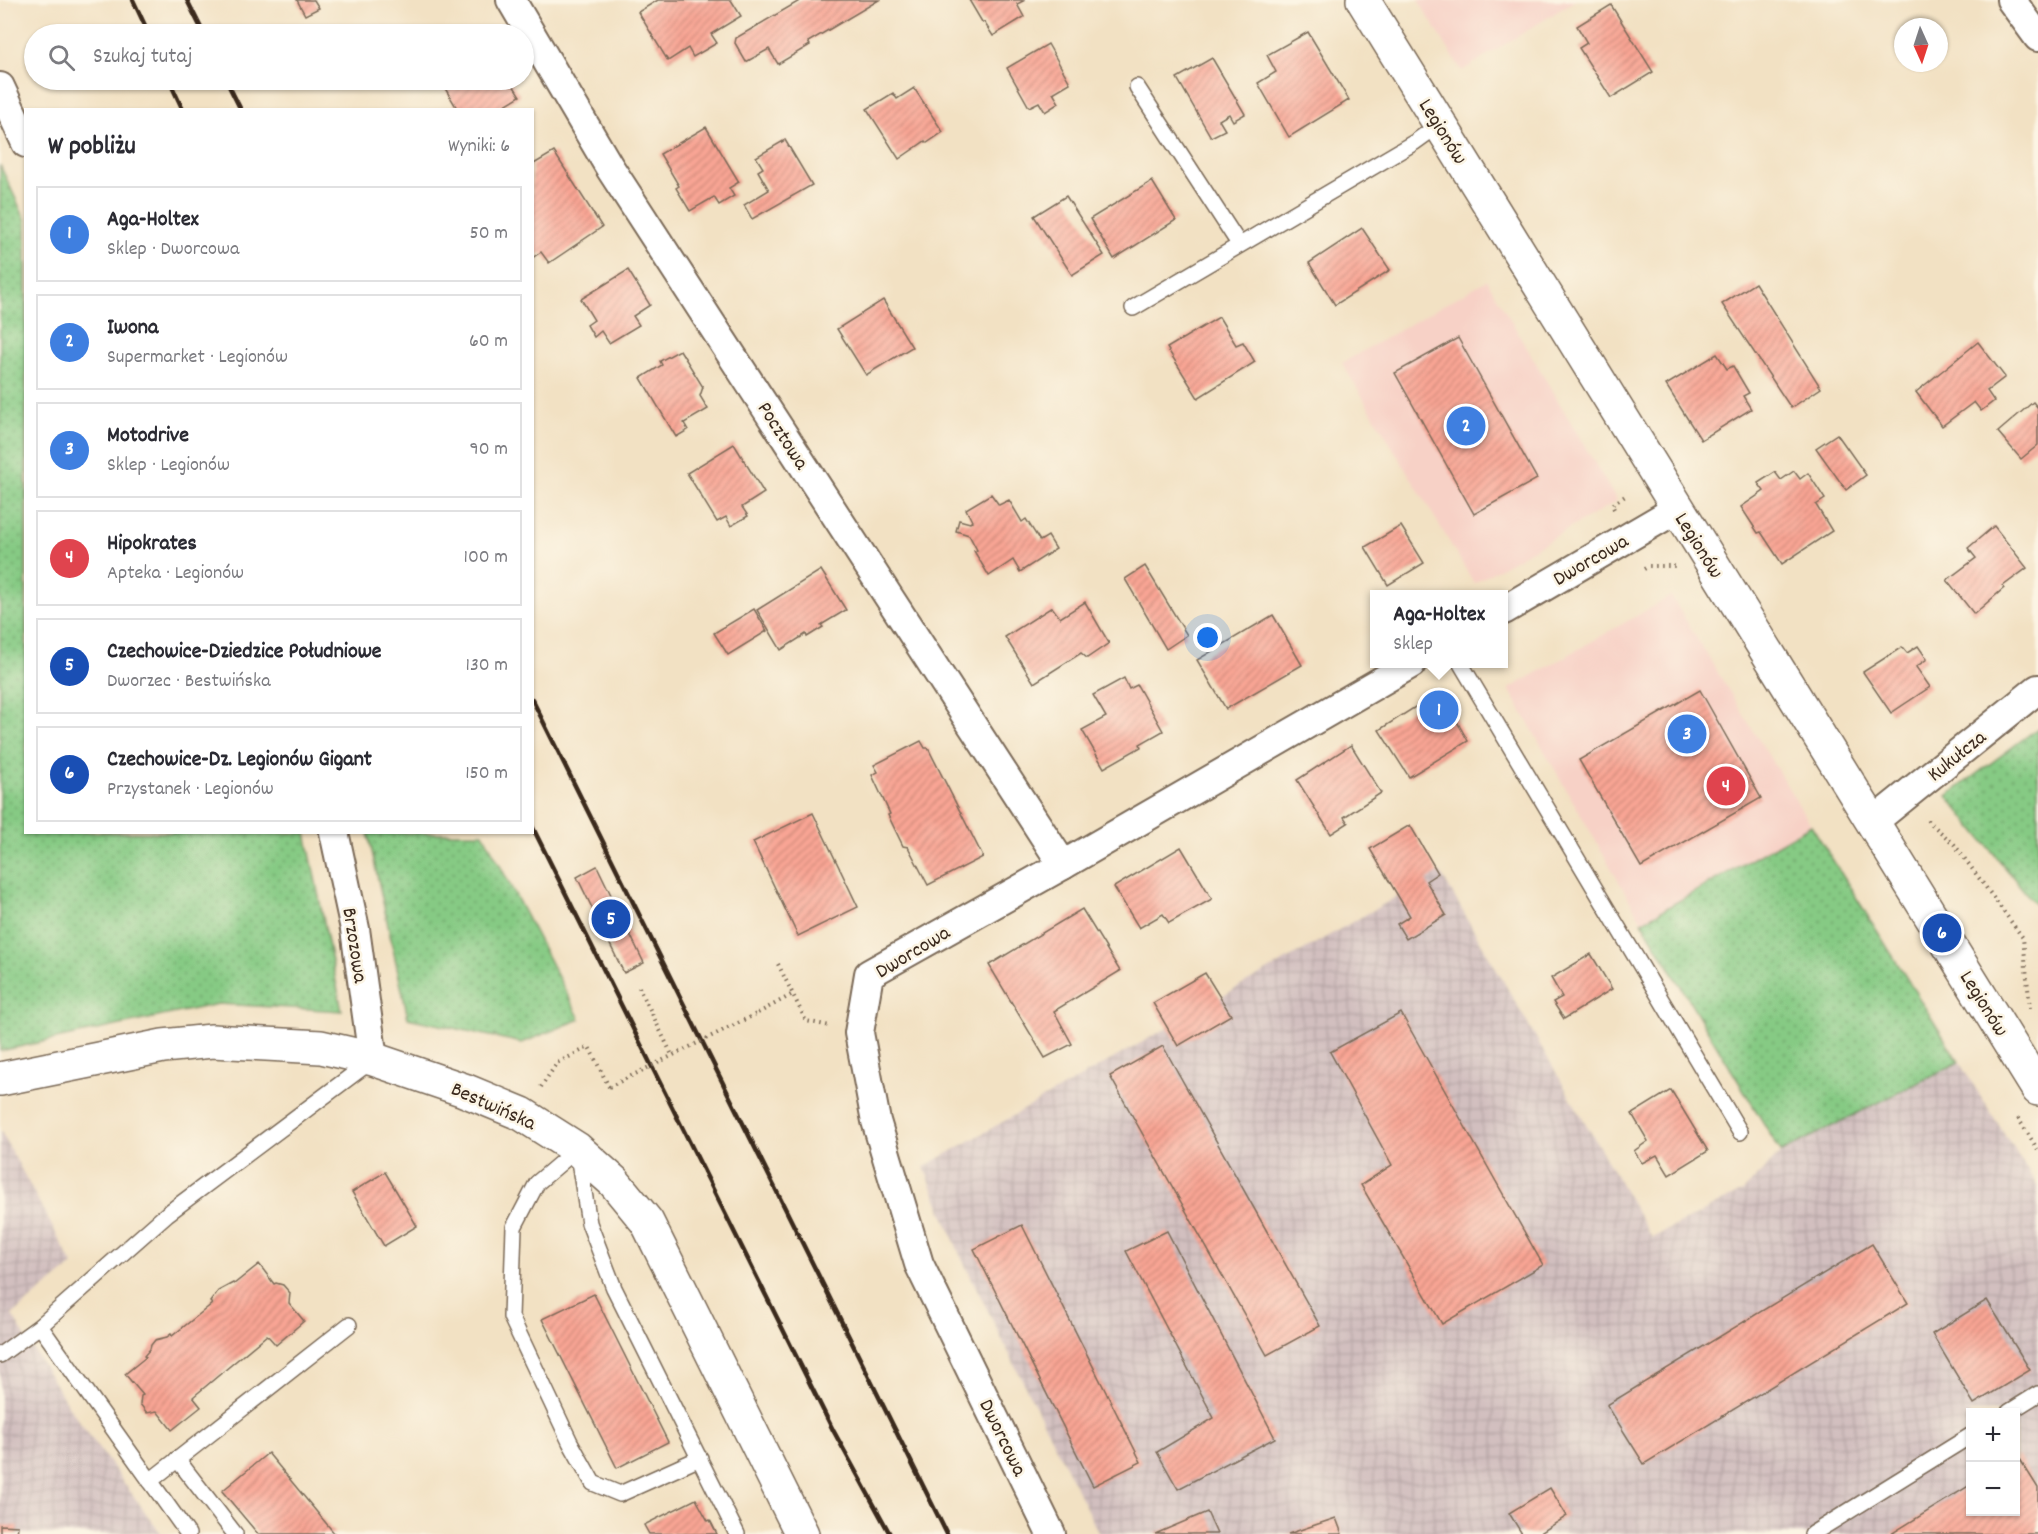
<!DOCTYPE html>
<html lang="pl">
<head>
<meta charset="utf-8">
<style>
  :root { --surface:#fff; --page:#f2f2f3; --text:#2b2b33; --muted:#7c7c81; --line:#e1e1e2; --accent:#ea580c }
  body { margin:0; font-family:Dekko,sans-serif; background:var(--page); color:var(--text) }
  .controls { position:absolute; right:18px; bottom:18px; display:grid; overflow:hidden; border-radius:0px; box-shadow:0 2px 4px #0004 }
  .controls button { width:54px; height:54px; display:grid; place-items:center; padding:0; border:0; border-bottom:2px solid var(--line); background:var(--surface); color:var(--text); font:30px sans-serif }
  .compass { position:absolute; left:1894px; top:18px; width:54px; height:54px; border-radius:50%; background:var(--surface); box-shadow:0 2px 4px #0004; rotate:177deg }
  .you { position:absolute; left:1208px; top:638px; width:21px; height:21px; margin:-15px; border:4px solid #fff; border-radius:50%; background:#1a73e8; box-shadow:0 0 0 9px #1a73e833 }
  .badge { display:grid; place-items:center; width:39px; height:39px; border-radius:50%; background:var(--accent); color:#fff; font-size:20px; font-weight:700 }
  .pin { position:absolute; translate:-50% -50%; border:3px solid #fff; box-shadow:0 2px 6px #0006 }
  .popup { position:absolute; left:1370px; top:590px; width:138px; height:78px; box-sizing:border-box; display:grid; place-content:center; border-radius:0px; background:var(--surface); filter:drop-shadow(0 2px 4px #0005); font-size:20px; white-space:nowrap; color:var(--muted) }
  .popup b { font-size:22px; color:var(--text) }
  .popup::after { content:''; position:absolute; left:50%; top:100%; margin-left:-12px; border:12px solid transparent; border-top-color:var(--surface) }
  .list { margin:0; padding:0; list-style:none }
  h2 { display:flex; justify-content:space-between; align-items:center; height:78px; margin:0; padding:0 24px; font-size:26px }
  h2 small { font-size:20px; font-weight:400; color:var(--muted) }
  .list li { display:grid; grid-template-columns:39px 1fr auto; gap:18px; align-items:center; box-sizing:border-box; height:96px; margin:0 12px 12px; padding:0 12px; border:2px solid var(--line); border-radius:0px }
  .list b { display:block; font-size:22px; white-space:nowrap }
  .list p { margin:0; font-size:20px; white-space:nowrap; color:var(--muted) }
  .list em { font-size:20px; font-style:normal; color:var(--muted) }
  .icon { flex:none; width:33px; height:33px; fill:none; stroke:currentColor; stroke-width:2; stroke-linecap:round; stroke-linejoin:round }
  .map { position:relative; flex:none; width:2038px; height:1534px; overflow:hidden }
  .search { position:absolute; background:var(--surface); box-shadow:0 2px 4px #0004; left:24px; top:24px; width:510px; height:66px; display:flex; align-items:center; gap:15px; box-sizing:border-box; padding:0 21px; border-radius:33px; color:var(--muted); font-size:22px }
  .panel { position:absolute; background:var(--surface); box-shadow:0 2px 4px #0004; left:24px; top:108px; width:510px; height:726px; border-radius:0px }
  .map>svg:first-child { display:block }
  .built { fill:#f7d1c6 }
  .industrial { fill:url(#industrial-grid); fill-rule:evenodd }
  .grass { fill:url(#grass-dots); stroke:#607a51; stroke-width:1.5 }
  .building { fill:url(#building-hatch) }
  .lines { fill:none; stroke-linecap:round; stroke-linejoin:round }
  .lane-casing { stroke:#7b6a58; stroke-width:18 }
  .street-casing { stroke:#7b6a58; stroke-width:32 }
  .secondary-casing { stroke:#7b6a58; stroke-width:36 }
  .path { stroke:#7b6a58; stroke-width:4; stroke-dasharray:1.5 4.5; stroke-linecap:butt }
  .lane { stroke:#fff; stroke-width:15 }
  .street { stroke:#fff; stroke-width:28 }
  .secondary { stroke:#fff; stroke-width:33 }
  .rail { stroke:#3b2a1e; stroke-width:4.5 }
  .path-bridge { stroke:#7b6a58; stroke-width:4; stroke-dasharray:1.5 4.5; stroke-linecap:butt }
  .labels { text-anchor:middle; stroke-width:5; stroke-linejoin:round; paint-order:stroke }
  .street-label { font-size:21px; fill:#3b2a1e; stroke:#fcf5e5 }
</style>
</head>
<body>
<div class="map">
<svg width="2038" height="1534" viewBox="0 0 2038 1534">
  <defs>
    <pattern id="industrial-grid" width="8" height="8" patternUnits="userSpaceOnUse" patternTransform="scale(1.5)"><rect width="8" height="8" fill="#d2bfbf"/><path d="M0 4h8M4 0v8" fill="none" stroke="#b5a4a4"/></pattern>
    <pattern id="grass-dots" width="8" height="8" patternUnits="userSpaceOnUse" patternTransform="scale(1.5)"><rect width="8" height="8" fill="#86ca84"/><path d="M2 2h.1M6 6h.1" fill="none" stroke="#6fa46b" stroke-width="1.8" stroke-linecap="round"/></pattern>
    <pattern id="building-hatch" width="6" height="6" patternUnits="userSpaceOnUse" patternTransform="scale(1.5)"><rect width="6" height="6" fill="#f9a594"/><path d="M-1 1l2-2M0 6l6-6M5 7l2-2" fill="none" stroke="#cb8778"/></pattern>
  </defs>
  <rect width="100%" height="100%" fill="#fcf5e5"/>
  <filter id="ink" filterUnits="userSpaceOnUse"><feTurbulence type="fractalNoise" baseFrequency=".0167" numOctaves="2"/><feDisplacementMap in="SourceGraphic" scale="12" xChannelSelector="R" yChannelSelector="G"/><feConvolveMatrix kernelMatrix="1 2 1 2 8 2 1 2 1" color-interpolation-filters="sRGB"/></filter>
  <filter id="wash" filterUnits="userSpaceOnUse"><feTurbulence type="fractalNoise" baseFrequency=".008" numOctaves="4" result="noise"/><feDisplacementMap in="SourceGraphic" scale="24" xChannelSelector="R" yChannelSelector="G"/><feGaussianBlur stdDeviation="1.35" result="paint"/><feColorMatrix in="noise" values="0 0 0 0 0 0 0 0 0 0 0 0 0 0 0 0 0 1.4 0 .05"/><feComposite in="paint" operator="in"/></filter>
  <g filter="url(#wash)">
    <rect width="100%" height="100%" fill="#f2e1c3"/>
    <g class="built">
      <polygon points="1418,0 1576,0 1462,71"/>
      <polygon points="1487,280 1617,501 1474,583 1342,363"/>
      <polygon points="1671,596 1811,825 1642,922 1509,689"/>
    </g>
    <g class="industrial">
      <path d="M1440 872 1652 1238 1743 1191 1781 1152 1959 1062 2038 1187V1534H1099L960 1255 924 1167ZM1970 1412H2016V1512H1970Z"/>
      <polygon points="0,1130 73,1265 12,1315 69,1407 161,1534 0,1534"/>
    </g>
    <g class="grass">
      <polygon points="0,165 26,221 26,832 306,833 342,1011 218,1004 0,1051"/>
      <polygon points="2038,728 2038,908 1947,796"/>
      <polygon points="1811,825 1959,1062 1781,1152 1642,922"/>
      <polygon points="368,833 483,833 580,1019 522,1043 408,1018"/>
    </g>
    <g id="blocks">
      <g class="building">
        <polygon points="297,0 314,0 319,8 305,15"/>
        <polygon points="658,0 731,0 741,16 711,34 717,43 693,57 688,48 668,61 638,12"/>
        <polygon points="801,0 879,0 808,42 810,45 778,64 769,49 746,62 735,43 736,38"/>
        <polygon points="969,0 1025,0 1017,4 1024,17 993,36 984,22 982,22"/>
        <polygon points="1611,5 1653,72 1611,98 1579,48 1587,43 1577,26"/>
        <polygon points="1308,32 1349,100 1289,137 1258,83 1276,72 1267,55"/>
        <polygon points="1048,44 1070,83 1053,93 1059,103 1045,112 1039,102 1029,107 1007,68"/>
        <polygon points="1212,58 1245,114 1233,121 1229,114 1219,120 1225,130 1211,137 1177,78"/>
        <polygon points="440,80 510,80 520,96 497,110 458,110"/>
        <polygon points="914,88 943,132 927,143 925,141 899,159 867,109 893,93 897,99"/>
        <polygon points="706,127 739,182 729,188 734,196 719,205 714,197 690,211 676,188 679,186 660,154"/>
        <polygon points="785,140 812,185 752,219 744,205 769,190 758,171 763,168 756,157"/>
        <polygon points="554,152 602,227 549,263 541,252 532,258 532,165"/>
        <polygon points="1152,181 1176,220 1114,259 1090,219"/>
        <polygon points="1066,196 1104,255 1072,275 1034,216"/>
        <polygon points="1362,228 1390,270 1335,305 1309,263"/>
        <polygon points="628,270 650,305 633,316 639,325 609,343 601,331 594,337 587,325 594,320 581,299"/>
        <polygon points="1755,283 1821,388 1791,408 1722,304"/>
        <polygon points="883,300 912,347 866,375 837,329"/>
        <polygon points="1219,317 1236,345 1243,342 1255,362 1198,398 1167,348"/>
        <polygon points="1458,338 1537,479 1474,514 1395,373"/>
        <polygon points="1978,342 2005,377 1987,391 1994,401 1981,411 1974,402 1942,426 1916,392"/>
        <polygon points="680,350 703,387 700,396 708,409 684,423 688,430 676,437 641,378 662,365 660,361"/>
        <polygon points="1717,354 1727,369 1733,366 1749,393 1743,396 1751,409 1701,440 1666,385"/>
        <polygon points="2033,402 2038,408 2038,445 2021,459 1998,432"/>
        <polygon points="1837,434 1866,475 1846,490 1816,448"/>
        <polygon points="734,444 764,493 742,507 748,516 731,526 726,517 717,522 687,473"/>
        <polygon points="1794,471 1800,479 1808,473 1825,499 1816,505 1832,531 1782,564 1761,532 1758,533 1741,507 1764,491 1758,483 1775,472 1781,480"/>
        <polygon points="991,494 999,505 1009,500 1022,522 1026,519 1040,541 1048,536 1056,549 1020,572 1013,560 989,576 974,551 977,550 969,535 956,531 959,520 970,523 972,521 966,509"/>
        <polygon points="1401,526 1424,563 1388,585 1365,547"/>
        <polygon points="1994,526 2027,568 2003,586 2004,588 1974,614 1947,580 1976,558 1968,548"/>
        <polygon points="1145,566 1187,635 1166,649 1125,579"/>
        <polygon points="821,570 846,610 821,625 823,627 807,637 806,634 781,650 757,610"/>
        <polygon points="1085,602 1109,643 1087,658 1081,653 1034,683 1005,637 1052,607 1060,618"/>
        <polygon points="754,609 767,631 728,655 714,633"/>
        <polygon points="1273,615 1302,665 1226,709 1197,660"/>
        <polygon points="1918,646 1927,659 1916,667 1930,687 1891,713 1863,672 1902,647 1907,653"/>
        <polygon points="1124,678 1129,689 1137,685 1163,731 1140,744 1141,747 1104,768 1082,730 1106,717 1093,695"/>
        <polygon points="1700,690 1761,798 1641,867 1579,760"/>
        <polygon points="1434,695 1443,697 1468,741 1409,777 1379,730"/>
        <polygon points="921,741 925,748 928,748 983,857 928,885 908,847 903,846 888,815 890,814 872,775 878,772 874,765"/>
        <polygon points="1351,745 1381,793 1344,817 1348,823 1331,834 1297,780"/>
        <polygon points="813,813 858,907 798,936 753,842"/>
        <polygon points="1410,825 1438,873 1426,881 1446,915 1406,939 1397,924 1410,916 1370,849"/>
        <polygon points="1181,847 1212,899 1169,923 1163,914 1139,928 1114,887"/>
        <polygon points="597,866 644,963 624,973 577,877"/>
        <polygon points="1082,909 1120,971 1054,1011 1072,1044 1045,1058 989,965"/>
        <polygon points="1591,954 1612,989 1564,1019 1553,1002 1562,997 1551,978"/>
        <polygon points="1205,973 1231,1015 1178,1046 1153,1003"/>
        <polygon points="1401,1013 1543,1265 1442,1324 1361,1185 1392,1165 1330,1052"/>
        <polygon points="1163,1046 1320,1326 1267,1355 1110,1076"/>
        <polygon points="1671,1090 1708,1151 1669,1175 1657,1155 1642,1163 1634,1151 1648,1141 1632,1114"/>
        <polygon points="385,1172 417,1226 384,1246 352,1192"/>
        <polygon points="1022,1225 1141,1462 1093,1486 974,1249"/>
        <polygon points="1167,1231 1275,1438 1178,1489 1157,1452 1214,1418 1126,1251"/>
        <polygon points="1872,1244 1908,1303 1644,1464 1607,1405"/>
        <polygon points="259,1264 274,1284 276,1283 283,1285 290,1293 289,1303 304,1321 276,1345 267,1335 193,1397 201,1407 172,1430 157,1411 147,1413 140,1404 141,1396 143,1395 125,1374 146,1357 144,1356 150,1349 151,1345 155,1340 167,1337 171,1334 172,1336 212,1304 210,1302 218,1291 233,1283 234,1284"/>
        <polygon points="594,1294 668,1442 617,1468 542,1319"/>
        <polygon points="1987,1300 2030,1370 1974,1404 1932,1334"/>
        <polygon points="268,1453 335,1534 258,1534 222,1491"/>
        <polygon points="2018,1456 2038,1488 2038,1534 1891,1534 1970,1485 1970,1512 2016,1512 2016,1458"/>
        <polygon points="1550,1488 1567,1516 1539,1534 1522,1534 1509,1513"/>
        <polygon points="696,1499 708,1521 710,1520 717,1534 649,1534 644,1525"/>
        <polygon points="1207,1512 1217,1534 1155,1534"/>
        <polygon points="1336,1518 1342,1534 1288,1534"/>
        <polygon points="0,1525 18,1526 17,1534 0,1534"/>
      </g>
    </g>
  </g>
  <g filter="url(#ink)">
    <use href="#blocks" fill-opacity="0" stroke="#7b6a58" stroke-width="1.5"/>
    <g class="lines">
      <g class="lane-casing">
        <g id="lane">
          <polyline points="1137,87 1239,244"/>
          <polyline points="1133,308 1415,142 1440,124"/>
          <polyline points="1461,664 1740,1132"/>
          <polyline points="577,1149 537,1183 514,1227 511,1317 570,1442 593,1483 620,1494 700,1458"/>
          <polyline points="578,1155 589,1223 614,1288 737,1534"/>
          <polyline points="40,1326 188,1534"/>
          <polyline points="0,1355 40,1326 167,1214 371,1061"/>
          <polyline points="2009,1412 2038,1394"/>
          <polyline points="177,1459 235,1534"/>
          <polyline points="150,1481 349,1325"/>
          <polyline points="1812,1534 1970,1436"/>
        </g>
      </g>
      <g class="street-casing">
        <g id="street">
          <polyline points="511,0 610,168 1063,865"/>
          <polyline points="2011,0 2038,37"/>
          <polyline points="0,87 26,143"/>
          <polyline points="1504,610 1677,509"/>
          <polyline points="1873,822 2038,689"/>
          <polyline points="334,832 355,929 373,1059"/>
          <polyline points="1051,1534 919,1264 876,1121 859,1033 869,974 1063,865 1411,664"/>
        </g>
      </g>
      <g class="secondary-casing">
        <g id="secondary">
          <polyline points="1363,0 2038,1089"/>
          <polyline points="0,1079 163,1046 212,1041 321,1047 373,1059 464,1090 522,1114 577,1149 614,1182 647,1222 802,1534"/>
        </g>
      </g>
      <g class="path">
        <polyline points="1614,509 1612,505 1628,494"/>
        <polyline points="1644,569 1649,566 1675,566"/>
        <polyline points="1927,820 1954,844 2023,938 2030,1008"/>
        <polyline points="778,964 806,1021 830,1026"/>
        <polyline points="639,987 672,1055"/>
        <polyline points="758,1013 793,994"/>
        <polyline points="541,1087 557,1063 589,1047 609,1087"/>
        <polyline points="2018,1118 2038,1150"/>
      </g>
      <use href="#lane" class="lane"/>
      <use href="#street" class="street"/>
      <use href="#secondary" class="secondary"/>
      <g class="rail">
        <polyline points="133,0 149,34"/>
        <polyline points="187,0 204,34"/>
        <polyline points="169,80 183,110"/>
        <polyline points="226,80 241,110"/>
        <polyline points="532,699 947,1534"/>
        <polyline points="532,826 833,1430 890,1534"/>
      </g>
      <polyline class="path-bridge" points="609,1087 758,1013"/>
    </g>
  </g>
  <g class="labels">
    <g class="street-label">
      <text transform="translate(1444 131) rotate(58)" y="7">Legionów</text>
      <text transform="translate(784 435) rotate(57)" y="7">Pocztowa</text>
      <text transform="translate(1700 545) rotate(58)" y="7">Legionów</text>
      <text transform="translate(1590 559) rotate(-30)" y="7">Dworcowa</text>
      <text transform="translate(1956 755) rotate(-39)" y="7">Kukułcza</text>
      <text transform="translate(356 945) rotate(81)" y="7">Brzozowa</text>
      <text transform="translate(912 951) rotate(-31)" y="7">Dworcowa</text>
      <text transform="translate(1985 1003) rotate(58)" y="7">Legionów</text>
      <text transform="translate(494 1105) rotate(24)" y="7">Bestwińska</text>
      <text transform="translate(1004 1437) rotate(64)" y="7">Dworcowa</text>
    </g>
  </g>
</svg>
<div class="controls">
<button>+</button>
<button>−</button>
</div>
<svg class="compass" viewBox="-18 -18 36 36"><path d="M0-13l5 13h-10z" fill="#e53935"/><path d="M0 13l5-13h-10z" fill="#7c7c81"/></svg>
<div class="you"></div>
<div class="pin badge" style="left:1439px;top:710px;background:#3f7fe0">1</div>
<div class="popup"><b>Aga-Holtex</b>Sklep</div>
<div class="pin badge" style="left:1466px;top:426px;background:#3f7fe0">2</div>
<div class="pin badge" style="left:1687px;top:734px;background:#3f7fe0">3</div>
<div class="pin badge" style="left:1726px;top:786px;background:#e0444e">4</div>
<div class="pin badge" style="left:611px;top:919px;background:#1a4fb4">5</div>
<div class="pin badge" style="left:1942px;top:933px;background:#1a4fb4">6</div>
<div class="search"><svg class="icon" aria-label="search" viewBox="0 0 24 24"><circle cx="10" cy="10" r="6"/><path d="M15 15l6 6"/></svg>Szukaj tutaj</div>
<section class="panel">
<h2>W pobliżu<small>Wyniki: 6</small></h2>
<ul class="list">
<li><span class="badge" style="background:#3f7fe0">1</span><div><b>Aga-Holtex</b><p>Sklep · Dworcowa</p></div><em>50 m</em></li>
<li><span class="badge" style="background:#3f7fe0">2</span><div><b>Iwona</b><p>Supermarket · Legionów</p></div><em>60 m</em></li>
<li><span class="badge" style="background:#3f7fe0">3</span><div><b>Motodrive</b><p>Sklep · Legionów</p></div><em>90 m</em></li>
<li><span class="badge" style="background:#e0444e">4</span><div><b>Hipokrates</b><p>Apteka · Legionów</p></div><em>100 m</em></li>
<li><span class="badge" style="background:#1a4fb4">5</span><div><b>Czechowice-Dziedzice Południowe</b><p>Dworzec · Bestwińska</p></div><em>130 m</em></li>
<li><span class="badge" style="background:#1a4fb4">6</span><div><b>Czechowice-Dz. Legionów Gigant</b><p>Przystanek · Legionów</p></div><em>150 m</em></li>
</ul>
</section>
</div>
</body>
</html>
